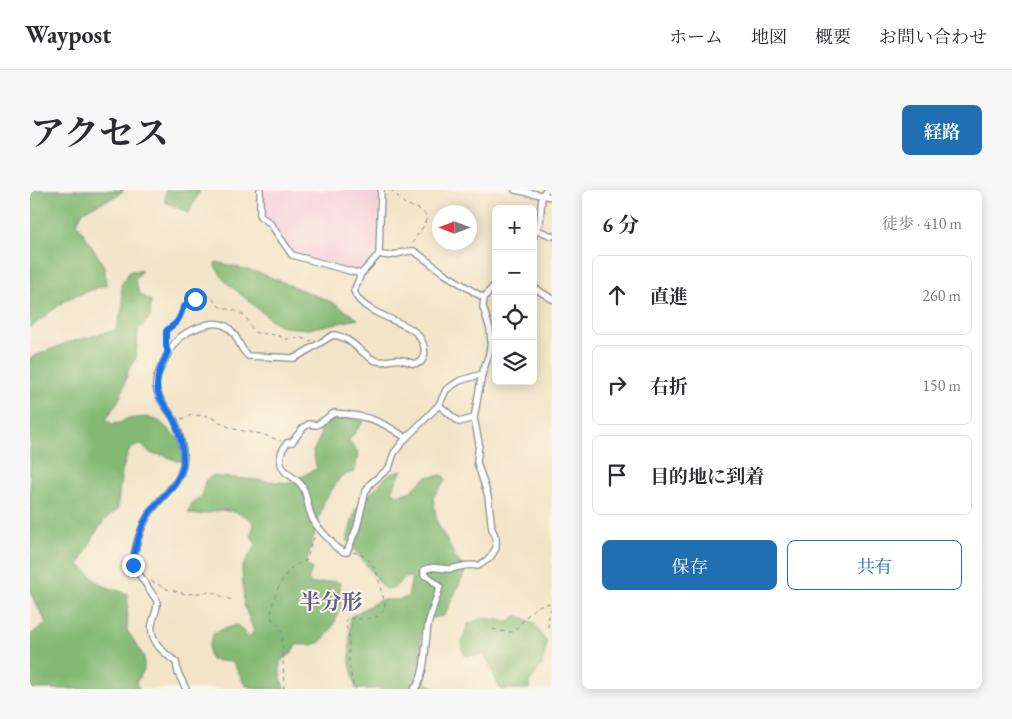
<!DOCTYPE html>
<html lang="ja">
<head>
<meta charset="utf-8">
<style>
  :root { --surface:#fff; --page:#f7f7f7; --text:#2b2b33; --muted:#7c7c81; --line:#e1e1e2; --accent:#1f6fb2 }
  body { margin:0; font-family:"EB Garamond","Noto Serif JP",serif; background:var(--page); color:var(--text) }
  .controls { position:absolute; right:15px; top:15px; display:grid; overflow:hidden; border-radius:8px; box-shadow:0 2px 12px #0003 }
  .controls button { width:45px; height:45px; display:grid; place-items:center; padding:0; border:0; border-bottom:1px solid var(--line); background:var(--surface); color:var(--text); font:25px sans-serif }
  .compass { position:absolute; left:402px; top:15px; width:45px; height:45px; border-radius:50%; background:var(--surface); box-shadow:0 2px 12px #0003; rotate:270deg }
  .stop { position:absolute; width:15px; height:15px; margin:-11px; border:4px solid #1a73e8; border-radius:50%; background:#fff }
  .stop.end { background:#1a73e8; border-color:#fff; box-shadow:0 1px 5px #0008 }
  .list { margin:0; padding:0; list-style:none }
  h2 { display:flex; justify-content:space-between; align-items:center; height:65px; margin:0; padding:0 20px; font-size:21px }
  h2 small { font-size:16px; font-weight:400; color:var(--muted) }
  .list li { display:grid; grid-template-columns:32px 1fr auto; gap:15px; align-items:center; box-sizing:border-box; height:80px; margin:0 10px 10px; padding:0 10px; border:1px solid var(--line); border-radius:8px }
  .list b { display:block; font-size:19px; white-space:nowrap }
  .list em { font-size:16px; font-style:normal; color:var(--muted) }
  .actions { display:flex; gap:10px; padding:15px 20px }
  .actions a { flex:1; padding:11px 0; border:1px solid var(--accent); border-radius:8px; text-align:center; font-size:18px; color:var(--accent) }
  .actions .main { background:var(--accent); color:#fff }
  .icon { flex:none; width:28px; height:28px; fill:none; stroke:currentColor; stroke-width:2; stroke-linecap:round; stroke-linejoin:round }
  .map { position:relative; flex:none; width:522px; height:499px; overflow:hidden; border-radius:8px }
  header { display:flex; align-items:center; gap:30px; box-sizing:border-box; height:70px; padding:0 25px; background:var(--surface); border-bottom:1px solid var(--line) }
  header strong { font-size:24px }
  nav { display:flex; gap:28px; margin-inline-start:auto; font-size:18px }
  .intro { display:flex; align-items:center; justify-content:space-between; box-sizing:border-box; height:120px; padding:0 30px }
  h1 { margin:0; font-size:35px }
  .button { padding:12px 22px; border-radius:8px; background:var(--accent); color:#fff; font-size:18px; font-weight:700 }
  main { display:flex; gap:30px; padding:0 30px }
  aside { flex:1; background:var(--surface); border-radius:8px; box-shadow:0 2px 12px #0003 }
  .map>svg:first-child { display:block }
  .built { fill:#f5cfdb }
  .forest { fill:#84b974; stroke:#507469 }
  .lines { fill:none; stroke-linecap:round; stroke-linejoin:round }
  .minor-casing { stroke:#868a92; stroke-width:8 }
  .path { stroke:#868a92; stroke-width:1; stroke-dasharray:4 4; stroke-linecap:butt }
  .minor { stroke:#fff; stroke-width:5.5 }
  .route { stroke:#1a73e8; stroke-width:6 }
  .labels { text-anchor:middle; stroke-width:4; stroke-linejoin:round; paint-order:stroke }
  .neighbourhood-label { font-size:21px; font-weight:bold; fill:#5f5a8f; stroke:#fcf5e5 }
</style>
</head>
<body>
<header>
<strong>Waypost</strong>
<nav><a>ホーム</a><a>地図</a><a>概要</a><a>お問い合わせ</a></nav>
</header>
<div class="intro"><h1>アクセス</h1><a class="button">経路</a></div>
<main>
<div class="map">
<svg width="522" height="499" viewBox="0 0 522 499">
  <rect width="100%" height="100%" fill="#fcf5e5"/>
  <filter id="ink" filterUnits="userSpaceOnUse"><feTurbulence type="fractalNoise" baseFrequency=".02" numOctaves="2"/><feDisplacementMap in="SourceGraphic" scale="10" xChannelSelector="R" yChannelSelector="G"/><feConvolveMatrix kernelMatrix="1 2 1 2 8 2 1 2 1" color-interpolation-filters="sRGB"/></filter>
  <filter id="wash" filterUnits="userSpaceOnUse"><feTurbulence type="fractalNoise" baseFrequency=".0096" numOctaves="4" result="noise"/><feDisplacementMap in="SourceGraphic" scale="20" xChannelSelector="R" yChannelSelector="G"/><feGaussianBlur stdDeviation="1.12" result="paint"/><feColorMatrix in="noise" values="0 0 0 0 0 0 0 0 0 0 0 0 0 0 0 0 0 1.4 0 .05"/><feComposite in="paint" operator="in"/></filter>
  <g filter="url(#wash)">
    <rect width="100%" height="100%" fill="#f2e4c7"/>
    <polygon class="built" points="232,0 350,0 346,62 331,82 264,64 231,23"/>
    <g class="forest">
      <polygon points="0,0 94,0 86,6 53,21 47,33 75,78 76,95 37,109 0,138"/>
      <polygon points="136,0 170,0 159,23 135,12"/>
      <polygon points="186,72 230,83 304,113 328,129 279,139 254,137 240,129 195,91 185,76"/>
      <path d="M112 80 105 90 109 103 121 111 120 128 108 140 106 169 99 179 91 206 76 230 82 234 90 233 96 229 116 227 129 231 158 258V271H147L133 265 122 264 111 255 101 257C91 277 89 297 88 319L74 331 65 344 49 375C57 380 63 390 71 394 77 398 89 400 98 404L97 440 114 467V480L106 493 109 499H0V445L16 433 0 402V168L36 153 86 140 93 115 91 95 100 81Z"/>
      <path d="M305 226 334 231 319 250 328 262 325 282 311 286 294 312 276 373 282 379 278 391 283 394 305 391 310 393C310 400 311 407 311 414 309 425 298 450 286 454 281 456 272 454 266 455L261 464 250 471V484L254 499H226L215 495 203 472 181 470C176 460 180 451 185 442L207 435 219 447 224 441 214 415 212 377 226 355 221 345 224 333C215 323 199 319 186 321 176 323 168 327 158 323L162 313 172 306 175 291 182 286 261 293 283 280H287L283 261 291 245 289 238Z"/>
      <polygon points="372,280 362,300 367,305 381,301 396,287 413,285 416,290 403,307 407,332 426,368 436,380 414,426 396,429 390,447 396,493 407,499 326,499 320,473 320,427 350,410 369,410 378,407 382,387 375,387 364,398 355,399 317,350 325,320 357,286"/>
      <polygon points="487,425 504,433 517,453 512,475 499,492 499,499 470,499 455,464 435,466 431,456 438,434 453,428 479,431"/>
    </g>
  </g>
  <g filter="url(#ink)">
    <g class="lines">
      <g class="minor-casing">
        <g id="minor">
          <polyline points="230,0 230,26 240,33 262,65 331,84"/>
          <polyline points="485,0 522,7"/>
          <polyline points="507,40 522,46"/>
          <polyline points="503,48 510,31 512,5 516,0"/>
          <path d="M349 64C362 69 371 60 384 61L415 84 454 108"/>
          <polyline points="503,97 522,109"/>
          <polyline points="409,215 429,232 444,228"/>
          <path d="M376 248C349 229 337 226 304 223L287 235 279 234 273 238 262 252 257 253C252 260 249 265 251 274 254 286 266 286 272 296 277 303 277 314 280 322 283 333 289 339 297 347 306 355 301 356 314 362H317L327 337 335 303 340 294 359 278 364 263 376 248 409 215 416 200 429 191 452 184"/>
          <path d="M156 499 148 483 146 472C134 463 119 451 122 434 124 425 128 419 127 411L103 375C104 359 111 335 121 321 131 306 150 295 153 275 155 265 149 240 145 231 139 220 128 210 126 197 125 187 131 178 135 169 140 159 147 148 156 143 172 135 192 126 204 144 209 151 211 160 218 166L265 168 303 145C320 146 330 163 344 170 354 175 362 167 372 170 379 171 382 176 391 172 399 161 392 146 381 139 364 128 331 122 324 101L331 84 349 64 351 0"/>
          <path d="M384 499C396 489 395 451 398 435 401 422 406 409 410 397L400 388 394 385V380C403 375 410 379 419 379 431 378 434 373 448 376L460 368 466 358V348L462 339 458 306 447 272 449 253 444 228 452 184 459 164 461 151 460 139 453 117 454 108 466 93"/>
        </g>
      </g>
      <g class="path">
        <path d="M361 0 375 14 389 19 396 25C398 36 385 44 382 55"/>
        <path d="M137 157V141L149 129 151 119 155 115 173 105C183 106 183 111 189 116 195 120 206 119 212 124 219 128 219 138 226 143L247 145 256 149 272 148 278 151 284 150"/>
        <polyline points="151,229 162,225 178,226 203,239 231,244 251,251"/>
        <path d="M323 362C343 366 348 383 351 400 352 405 355 410 355 416 353 432 328 429 317 428L315 432 319 446V475L324 499"/>
        <polyline points="121,391 137,399 156,404 181,402 204,411"/>
        <polyline points="518,437 519,422 522,418"/>
        <path d="M463 439C468 440 477 443 482 442 486 441 499 421 507 417 511 414 517 414 522 413"/>
        <path d="M254 499 252 443 251 437 242 429C239 414 250 392 259 380 264 375 271 373 277 370L281 353 286 345"/>
      </g>
      <use href="#minor" class="minor"/>
    </g>
  </g>
  <g class="lines" filter="url(#ink)">
    <path class="route" d="M103 375C104 359 111 334 121 321 132 306 151 293 153 274 154 261 150 243 145 232 140 220 126 209 127 195 127 183 133 173 138 162L136 156V141C140 137 146 134 148 130 156 116 148 119 165 109"/>
  </g>
  <g class="labels">
    <g class="neighbourhood-label">
      <text x="301" y="419">半分形</text>
    </g>
  </g>
</svg>
<div class="controls">
<button>+</button>
<button>−</button>
<button><svg class="icon" aria-label="locate" viewBox="0 0 24 24"><circle cx="12" cy="12" r="6"/><path d="M12 2v4M12 18v4M2 12h4M18 12h4"/></svg></button>
<button><svg class="icon" aria-label="layers" viewBox="0 0 24 24"><path d="M12 4l9 5-9 5-9-5zM3 14l9 5 9-5"/></svg></button>
</div>
<svg class="compass" viewBox="-18 -18 36 36"><path d="M0-13l5 13h-10z" fill="#e53935"/><path d="M0 13l5-13h-10z" fill="#7c7c81"/></svg>
<div class="stop" style="left:165px;top:109px"></div>
<div class="stop end" style="left:103px;top:375px"></div>
</div>
<aside>
<h2>6 分<small>徒歩 · 410 m</small></h2>
<ul class="list">
<li><svg class="icon" aria-label="ahead" viewBox="0 0 24 24"><path d="M12 20V5M6 11l6-6 6 6"/></svg><div><b>直進</b></div><em>260 m</em></li>
<li><svg class="icon" aria-label="right" viewBox="0 0 24 24"><path d="M7 20v-9h11M14 6l5 5-5 5"/></svg><div><b>右折</b></div><em>150 m</em></li>
<li><svg class="icon" aria-label="arrive" viewBox="0 0 24 24"><path d="M6 21V4h12l-3 4 3 4H6"/></svg><div><b>目的地に到着</b></div></li>
</ul>
<div class="actions"><a class="main">保存</a><a>共有</a></div>
</aside>
</main>
</body>
</html>
